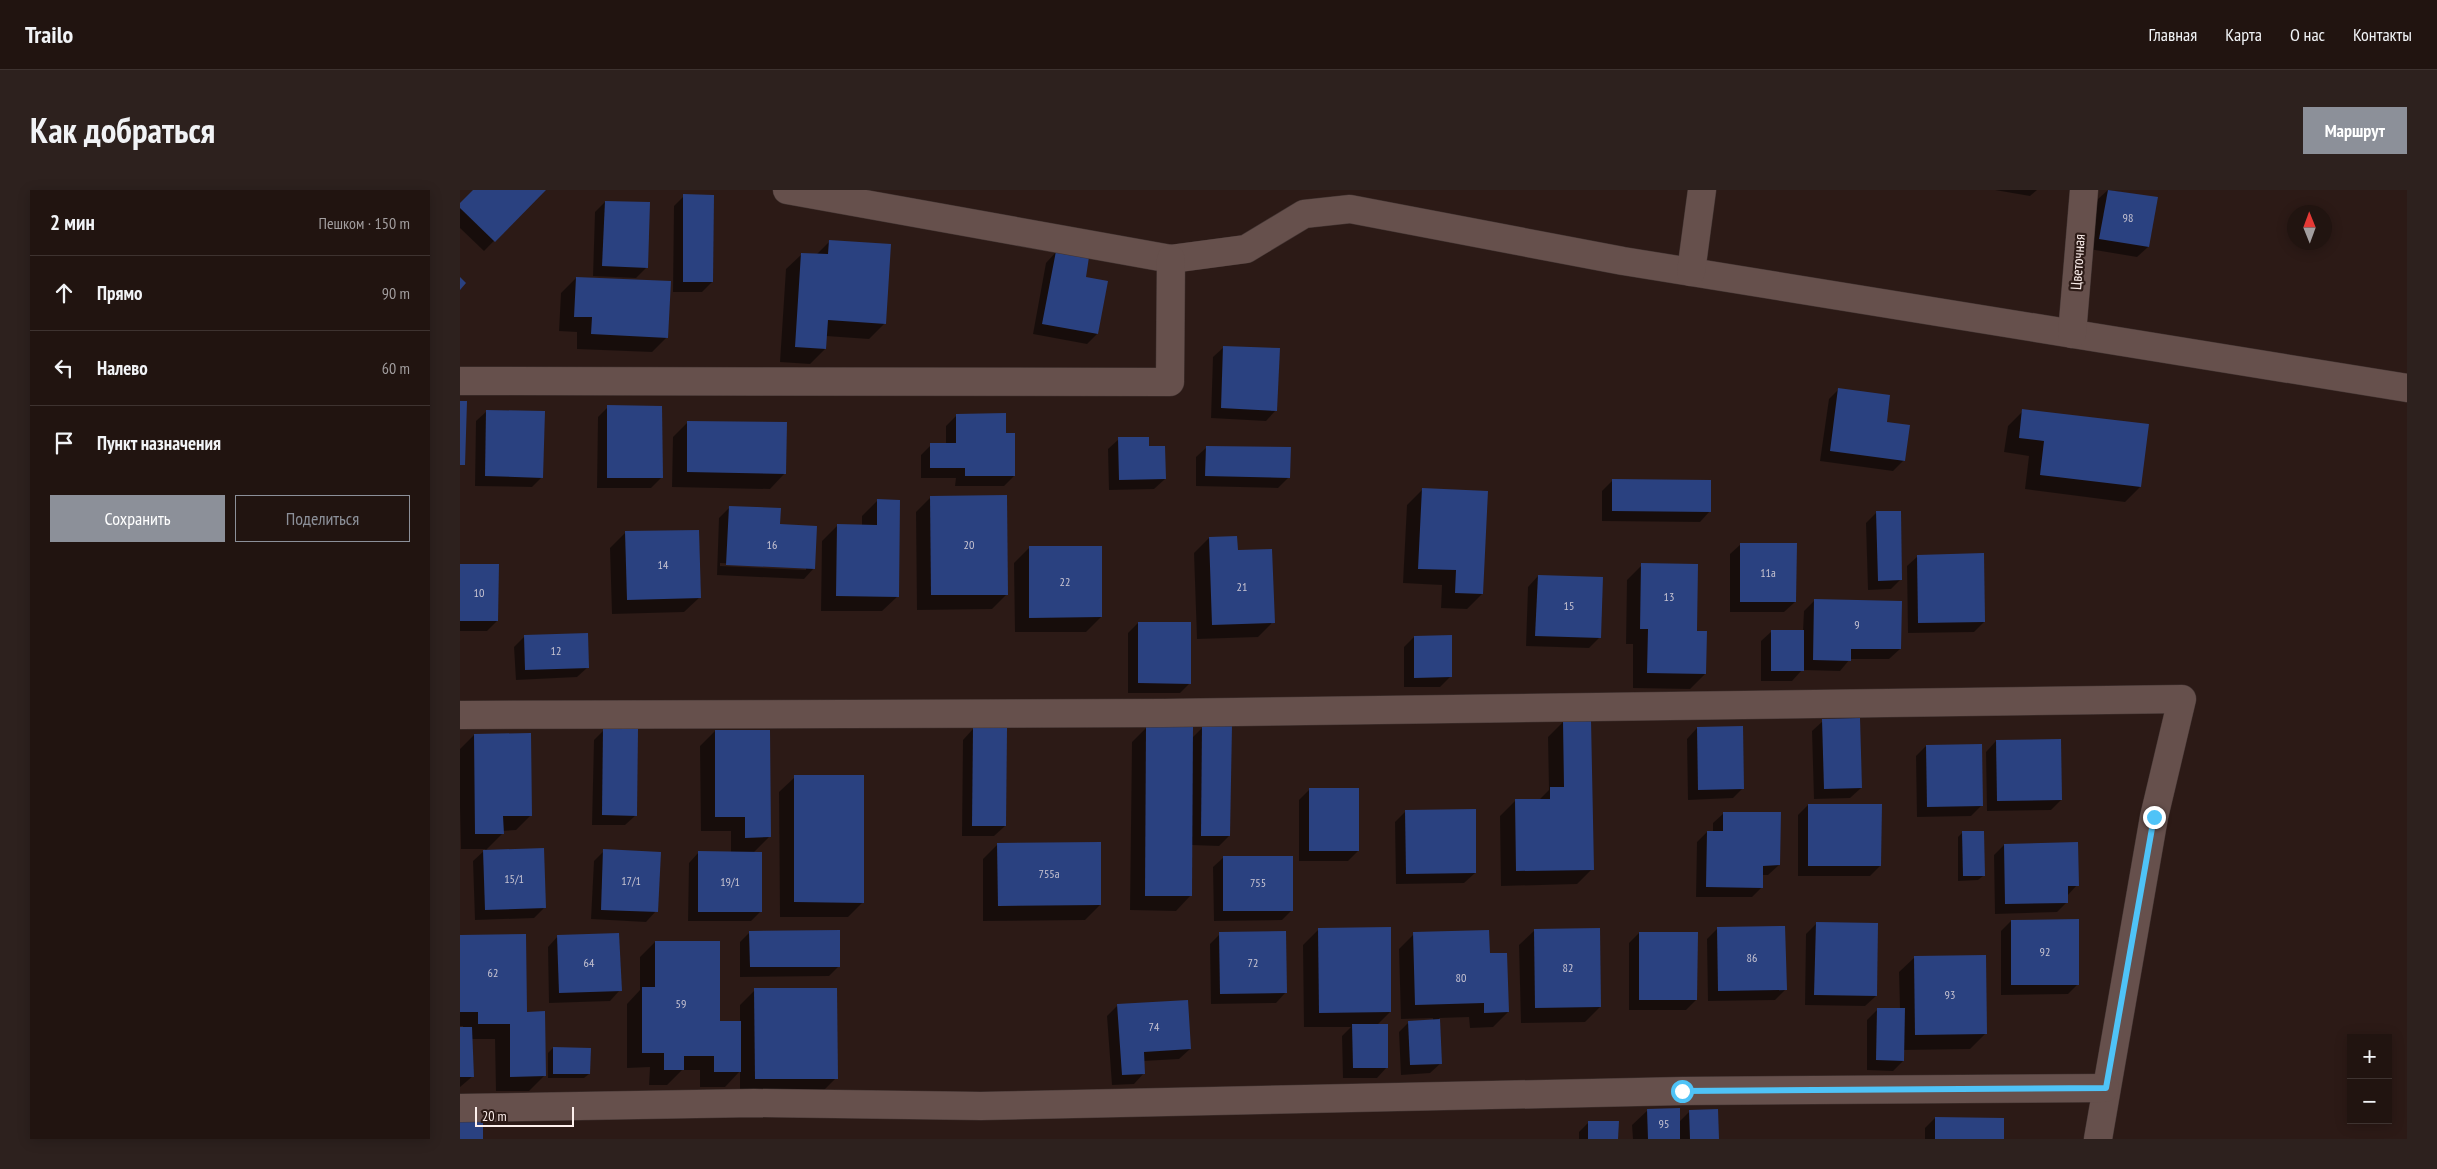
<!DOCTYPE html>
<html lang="ru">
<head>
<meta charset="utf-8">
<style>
  :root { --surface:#211410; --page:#2d211e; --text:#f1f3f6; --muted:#a29e9f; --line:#3e3330; --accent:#8c9099 }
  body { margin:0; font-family:"PT Sans Narrow",sans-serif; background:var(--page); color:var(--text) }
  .controls { position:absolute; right:15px; bottom:15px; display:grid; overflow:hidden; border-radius:0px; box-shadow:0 2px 12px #0003 }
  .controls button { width:45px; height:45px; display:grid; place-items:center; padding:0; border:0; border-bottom:1px solid var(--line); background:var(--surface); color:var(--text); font:25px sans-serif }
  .compass { position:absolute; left:1827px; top:15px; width:45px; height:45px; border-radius:50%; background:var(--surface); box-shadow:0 2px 12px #0003; rotate:359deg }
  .scale { position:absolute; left:15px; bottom:12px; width:99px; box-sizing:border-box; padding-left:5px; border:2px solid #fcefec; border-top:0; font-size:14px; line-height:18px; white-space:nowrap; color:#fcefec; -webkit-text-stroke:4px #2c1a16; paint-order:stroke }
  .stop { position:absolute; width:15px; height:15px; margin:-11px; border:4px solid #4fc3f7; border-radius:50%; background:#fff }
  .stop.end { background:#4fc3f7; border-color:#fff; box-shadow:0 1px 5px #0008 }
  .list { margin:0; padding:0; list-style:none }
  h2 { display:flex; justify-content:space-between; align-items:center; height:65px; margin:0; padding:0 20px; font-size:21px }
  h2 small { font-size:16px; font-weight:400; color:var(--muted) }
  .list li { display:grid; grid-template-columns:32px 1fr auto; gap:15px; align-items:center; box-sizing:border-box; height:75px; padding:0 20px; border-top:1px solid var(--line) }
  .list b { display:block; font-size:19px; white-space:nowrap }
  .list em { font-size:16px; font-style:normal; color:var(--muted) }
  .actions { display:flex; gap:10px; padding:15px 20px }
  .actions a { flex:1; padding:11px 0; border:1px solid var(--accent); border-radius:0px; text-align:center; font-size:18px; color:var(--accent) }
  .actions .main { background:var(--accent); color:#fff }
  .icon { flex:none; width:28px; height:28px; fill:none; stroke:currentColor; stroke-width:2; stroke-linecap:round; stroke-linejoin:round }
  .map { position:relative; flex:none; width:1947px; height:949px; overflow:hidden; border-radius:0px }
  header { display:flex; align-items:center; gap:30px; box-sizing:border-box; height:70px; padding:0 25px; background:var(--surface); border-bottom:1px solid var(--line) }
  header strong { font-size:24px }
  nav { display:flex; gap:28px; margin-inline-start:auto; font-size:18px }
  .intro { display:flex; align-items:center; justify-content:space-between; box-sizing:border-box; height:120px; padding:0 30px }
  h1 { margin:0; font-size:35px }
  .button { padding:12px 22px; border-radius:0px; background:var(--accent); color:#fff; font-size:18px; font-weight:700 }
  main { display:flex; gap:30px; padding:0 30px }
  aside { flex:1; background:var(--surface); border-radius:0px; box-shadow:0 2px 12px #0003 }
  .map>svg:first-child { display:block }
  .shadow { fill:#0007; fill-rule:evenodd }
  .building { fill:#2a4180 }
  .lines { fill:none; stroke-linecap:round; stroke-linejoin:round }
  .minor-casing { stroke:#423432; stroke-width:29 }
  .minor { stroke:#66504c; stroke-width:28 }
  .route { stroke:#4fc3f7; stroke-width:6 }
  .labels { text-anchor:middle; stroke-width:4.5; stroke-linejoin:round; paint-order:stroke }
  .number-label { font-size:12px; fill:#c8c4d1 }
  .street-label { font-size:15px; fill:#fcefec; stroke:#2c1a16 }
</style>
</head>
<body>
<header>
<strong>Trailo</strong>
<nav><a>Главная</a><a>Карта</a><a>О нас</a><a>Контакты</a></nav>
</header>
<div class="intro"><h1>Как добраться</h1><a class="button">Маршрут</a></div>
<main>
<aside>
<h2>2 мин<small>Пешком · 150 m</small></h2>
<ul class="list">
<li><svg class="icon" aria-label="ahead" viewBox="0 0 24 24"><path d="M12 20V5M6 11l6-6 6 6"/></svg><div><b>Прямо</b></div><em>90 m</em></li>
<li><svg class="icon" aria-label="left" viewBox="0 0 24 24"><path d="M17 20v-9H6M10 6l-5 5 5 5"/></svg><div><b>Налево</b></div><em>60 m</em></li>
<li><svg class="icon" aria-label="arrive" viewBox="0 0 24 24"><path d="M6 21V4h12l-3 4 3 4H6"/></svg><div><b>Пункт назначения</b></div></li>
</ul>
<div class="actions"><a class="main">Сохранить</a><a>Поделиться</a></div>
</aside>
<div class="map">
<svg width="1947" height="949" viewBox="0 0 1947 949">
  <rect width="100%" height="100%" fill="#2c1a16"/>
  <g class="shadow">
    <polygon points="15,0 84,0 24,61 0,38 0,15"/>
    <polygon points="1535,0 1577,0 1570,6"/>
    <polygon points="1648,0 1696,8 1688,57 1677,67 1629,59 1638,9"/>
    <polygon points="224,6 252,92 242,102 213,102 214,16"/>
    <polygon points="145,12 187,77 176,88 133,86 135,22"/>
    <polygon points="370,51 424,134 409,149 366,146 365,159 350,174 320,172 326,79 342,64 356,65"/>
    <polygon points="596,62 624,88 647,92 637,144 627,154 573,144 586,73"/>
    <polygon points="116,88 207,147 192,162 117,159 117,142 99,141 101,103"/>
    <polygon points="764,157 816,220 806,231 751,228 753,167"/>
    <polygon points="1379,199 1425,233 1444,270 1433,281 1360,271 1369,209"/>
    <polygon points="148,217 201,288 191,298 137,298 138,227"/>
    <polygon points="27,221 82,287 72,297 15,296 16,231"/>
    <polygon points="1563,221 1680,297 1665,312 1565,299 1569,266 1544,262 1548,236"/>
    <polygon points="497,225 545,244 554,286 544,296 495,296 496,288 461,288 461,265 471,255 486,254 486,236"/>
    <polygon points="228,232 325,283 310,299 212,297 213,247"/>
    <polygon points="659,249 688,257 705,289 694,299 649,300 648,259"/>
    <polygon points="747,257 829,287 818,298 736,296 736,267"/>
    <polygon points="1152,291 1250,321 1240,332 1142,331 1142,301"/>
    <polygon points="962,300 1022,404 1007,419 981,418 982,395 943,393 947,315"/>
    <polygon points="471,307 547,404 532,419 457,420 456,322"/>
    <polygon points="417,311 438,406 422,421 361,421 362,351 377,336 402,336 402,326"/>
    <path d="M269 318 319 335 354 378 344 389 257 385 259 328ZM260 373 346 377V380L260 376Z"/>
    <polygon points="1417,322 1441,389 1431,399 1408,400 1406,333"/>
    <polygon points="165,343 240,407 224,422 152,424 150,358"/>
    <polygon points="749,348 776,362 813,432 798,447 737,449 734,363"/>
    <polygon points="1281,354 1335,412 1324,422 1270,422 1270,364"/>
    <polygon points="569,358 641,427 626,442 555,442 554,373"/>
    <polygon points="1458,366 1524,432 1514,442 1448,443 1447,376"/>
    <polygon points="1182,375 1236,442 1245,484 1230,499 1173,498 1173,454 1166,454 1167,390"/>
    <polygon points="0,376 37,431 27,441 0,441"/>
    <polygon points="1078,386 1139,448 1129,458 1066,456 1068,397"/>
    <polygon points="1354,411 1440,459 1429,469 1390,469 1380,481 1342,480 1332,491 1301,491 1301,451 1312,441 1343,441 1344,421"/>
    <polygon points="678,433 730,493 720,503 668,503 668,443"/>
    <polygon points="65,446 128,477 117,487 56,490 54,457"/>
    <polygon points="954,447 991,486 980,497 944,497 944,457"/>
    <polygon points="1363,531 1401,598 1390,608 1354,609 1352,541"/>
    <polygon points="1103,532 1132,679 1117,694 1041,696 1040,626 1055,611 1079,610 1089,600 1088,547"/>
    <polygon points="687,537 732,548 743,537 769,646 759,656 731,655 731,705 716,721 670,720 672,552"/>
    <polygon points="1237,538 1283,598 1273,608 1228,610 1227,549"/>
    <polygon points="513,539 545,636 534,646 502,646 503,550"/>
    <polygon points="144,540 176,625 165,635 132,635 134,550"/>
    <polygon points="255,541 309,647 293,663 301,721 291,731 228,731 229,673 239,662 271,663 271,641 241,641 240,556"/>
    <polygon points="14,545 71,625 56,640 42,641 42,644 25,661 84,718 74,728 15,730 13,671 26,659 1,659 0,618 0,559"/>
    <polygon points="1536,551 1601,610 1591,620 1527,621 1526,562"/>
    <polygon points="1466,556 1522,615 1511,626 1457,627 1456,566"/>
    <polygon points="335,587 403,712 388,727 320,727 319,602"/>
    <polygon points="850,599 898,661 888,671 839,671 839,610"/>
    <polygon points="1348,615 1420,676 1410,686 1338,686 1338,625"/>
    <polygon points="946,621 1015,683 1004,693 936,694 935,632"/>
    <polygon points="1264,623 1319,675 1308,685 1302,685 1302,697 1292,707 1236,707 1237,652 1247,642 1253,642 1253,633"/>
    <polygon points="1503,642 1523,686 1518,690 1498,691 1498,647"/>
    <polygon points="538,654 640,715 625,730 523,731 523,669"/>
    <polygon points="1544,655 1617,695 1607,706 1607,712 1597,722 1535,724 1534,665"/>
    <polygon points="144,661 196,721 186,732 131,729 134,671"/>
    <polygon points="764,667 832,720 822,730 754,731 753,677"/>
    <polygon points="1551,731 1618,794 1608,804 1541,805 1541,741"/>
    <polygon points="1357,733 1416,806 1405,816 1345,815 1346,744"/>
    <polygon points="1258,738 1326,799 1315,810 1248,811 1247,749"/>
    <polygon points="858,740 930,822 917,835 927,877 917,888 883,888 882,846 891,837 844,837 843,755"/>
    <polygon points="1075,740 1140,817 1125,832 1061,833 1059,755"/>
    <polygon points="290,742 379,776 369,786 280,787 280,752"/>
    <polygon points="1179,743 1236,810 1226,820 1169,820 1169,753"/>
    <polygon points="760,744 826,802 816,813 751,814 750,754"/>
    <polygon points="954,744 1029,764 1048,822 1033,837 1010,838 1009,827 979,828 981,873 970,883 941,885 939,842 949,832 973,831 973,828 941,829 939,759"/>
    <polygon points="0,746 66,823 85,885 69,901 36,901 35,849 12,849 13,886 0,897 0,839 3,839 3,836 0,836"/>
    <polygon points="98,746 160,800 150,811 89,813 88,757"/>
    <polygon points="195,752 259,832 280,832 280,815 295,800 376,888 361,903 280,904 280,881 265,897 240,897 240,880 222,880 207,895 189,895 190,877 167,878 167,814 180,800 180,767"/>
    <polygon points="1455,767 1525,844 1510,859 1443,860 1443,871 1433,881 1407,880 1407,830 1418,819 1440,819 1439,782"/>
    <polygon points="658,815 730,859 719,869 683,871 684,883 674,894 652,895 647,826"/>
    <polygon points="93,858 129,884 124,888 88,888 88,863"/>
    <polygon points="1188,920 1219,932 1230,921 1258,949 1173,949 1172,935"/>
    <polygon points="1475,928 1543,949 1465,949 1465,938"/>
    <polygon points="1129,932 1157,949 1119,949 1119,942"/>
  </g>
  <g class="building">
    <polygon points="13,0 86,0 35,52 0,18 0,13"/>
    <polygon points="1648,0 1698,7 1689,57 1639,49"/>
    <polygon points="223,4 254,5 253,92 223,92"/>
    <polygon points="145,11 190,12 188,78 142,76"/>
    <polygon points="369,50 431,54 426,134 368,130 366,159 335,157 341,63 368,64"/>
    <polygon points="596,61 629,67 626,87 648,91 638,144 582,134"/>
    <polygon points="0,87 6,93 0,100"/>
    <polygon points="116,87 211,91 208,148 131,144 132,127 114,127"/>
    <polygon points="763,156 820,158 817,221 761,218"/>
    <polygon points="1378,198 1430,205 1427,232 1450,235 1445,271 1370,261"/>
    <polygon points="0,211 7,211 5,275 0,275"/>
    <polygon points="147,215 202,216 203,288 147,288"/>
    <polygon points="1562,219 1689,234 1681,297 1580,285 1584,251 1559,248"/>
    <polygon points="26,220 85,221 83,288 25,286"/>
    <polygon points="546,223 546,243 555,243 555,286 505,286 505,278 470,278 470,253 496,253 496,224"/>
    <polygon points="227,231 327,232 326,284 227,282"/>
    <polygon points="658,247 689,247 689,256 705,256 706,289 659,290"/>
    <polygon points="746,256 831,257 830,288 745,286"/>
    <polygon points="1152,289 1251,290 1251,322 1152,321"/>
    <polygon points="962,298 1028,301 1023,404 995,403 996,380 958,379"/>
    <polygon points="547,305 548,405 471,405 470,306"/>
    <polygon points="417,309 440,310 439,407 376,406 377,334 417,335"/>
    <polygon points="269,316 321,318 320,334 357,336 355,379 266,375"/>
    <polygon points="1416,321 1441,321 1442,390 1418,391"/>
    <polygon points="239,340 241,408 167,410 165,341"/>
    <polygon points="777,346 778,360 812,359 815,433 752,435 749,347"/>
    <polygon points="1280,353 1337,353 1336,412 1280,412"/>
    <polygon points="569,356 642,356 642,427 569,428"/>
    <polygon points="1524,363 1525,432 1458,433 1457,365"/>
    <polygon points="1181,373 1238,374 1237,441 1247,441 1246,484 1187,483 1188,439 1180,439"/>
    <polygon points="0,374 39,374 38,431 0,431"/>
    <polygon points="1078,385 1143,387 1141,448 1075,446"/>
    <polygon points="1354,409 1442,411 1441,459 1391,459 1391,471 1353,470"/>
    <polygon points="678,432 731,432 731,494 678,493"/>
    <rect x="1311" y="440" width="33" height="41"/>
    <polygon points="128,443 129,478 65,480 64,445"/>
    <polygon points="992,445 992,487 954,488 954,446"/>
    <polygon points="1400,528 1402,598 1364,599 1362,529"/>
    <polygon points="1131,530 1134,680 1056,681 1055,609 1090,609 1090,597 1104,597 1103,531"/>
    <polygon points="742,535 772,535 770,646 741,646"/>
    <polygon points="686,536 733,536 732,706 685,706"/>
    <polygon points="1283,536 1284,599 1238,600 1237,537"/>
    <polygon points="513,538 547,538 546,636 512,636"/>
    <polygon points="143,539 178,539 177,626 142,625"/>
    <polygon points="255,540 310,540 311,647 285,648 285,627 255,627"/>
    <polygon points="71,543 72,626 43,626 44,644 15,644 14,544"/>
    <polygon points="1601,549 1602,610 1537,611 1536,550"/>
    <polygon points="1522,554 1523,616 1467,617 1466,555"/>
    <polygon points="334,585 404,585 404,713 334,712"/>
    <rect x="849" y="598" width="50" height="63"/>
    <polygon points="1348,614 1422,614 1421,676 1348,676"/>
    <polygon points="1016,619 1016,683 946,684 945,620"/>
    <polygon points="1263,622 1321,622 1320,675 1303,676 1303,698 1246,697 1247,641 1263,641"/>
    <polygon points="1502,641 1524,641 1525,686 1503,686"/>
    <polygon points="641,652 641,715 538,716 537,653"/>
    <polygon points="1618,652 1619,696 1608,696 1608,713 1545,714 1544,654"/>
    <polygon points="84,658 86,718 25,720 23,660"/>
    <polygon points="143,659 201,662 198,722 141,720"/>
    <polygon points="238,661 302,662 302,722 238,722"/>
    <rect x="763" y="666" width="70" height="55"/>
    <polygon points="1619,729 1619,795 1551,795 1551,730"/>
    <polygon points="1356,732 1418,733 1417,806 1354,805"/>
    <polygon points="1325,736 1327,800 1258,801 1257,737"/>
    <polygon points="931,737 931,822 859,823 858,738"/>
    <polygon points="1140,738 1141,817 1075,818 1074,739"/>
    <polygon points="380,740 380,777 290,777 289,741"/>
    <polygon points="1029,740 1030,763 1047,763 1049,822 1024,823 1024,813 955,815 953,742"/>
    <polygon points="826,741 827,803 760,804 759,742"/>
    <polygon points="1179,742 1238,742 1237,810 1179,810"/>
    <polygon points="159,743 162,801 99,803 97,745"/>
    <polygon points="66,744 67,822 85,821 86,886 50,887 50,834 18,834 18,822 0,822 0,745"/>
    <polygon points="195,751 260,751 260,831 281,831 281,882 254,882 254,866 224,866 224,880 204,880 204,863 182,863 182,797 195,797"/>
    <polygon points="1526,765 1527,844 1455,845 1454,766"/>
    <polygon points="294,798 377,798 378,889 295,889"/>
    <polygon points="728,810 731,859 684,862 685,884 662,885 657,814"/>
    <polygon points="1417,818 1445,818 1444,871 1416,870"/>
    <polygon points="980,829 982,874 950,875 948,831"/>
    <polygon points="892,834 928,834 928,878 893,878"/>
    <polygon points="0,837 12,837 14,887 0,887"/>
    <polygon points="93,857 131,858 130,884 93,884"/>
    <polygon points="1220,918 1220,949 1188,949 1187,919"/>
    <polygon points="1258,919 1259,949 1230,949 1229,920"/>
    <polygon points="1475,927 1544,928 1544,949 1475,949"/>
    <polygon points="0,930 23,931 23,949 0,949"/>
    <polygon points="1128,931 1159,931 1158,949 1128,949"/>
  </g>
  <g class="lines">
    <g class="minor-casing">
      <g id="minor">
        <polyline points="327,0 711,69 786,59 844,24 890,19 1163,71 1947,198"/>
        <polyline points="1231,82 1242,0"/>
        <polyline points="1612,144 1624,0"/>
        <polyline points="0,191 710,192 711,69"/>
        <polyline points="0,525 704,523 1722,509 1694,627 1638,949"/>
        <polyline points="0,918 294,913 521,916 1223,901 1645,898"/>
      </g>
    </g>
    <use href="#minor" class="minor"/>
  </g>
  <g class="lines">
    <polyline class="route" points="1222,901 1646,898 1694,627"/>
  </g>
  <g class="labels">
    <g class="number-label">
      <text x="1668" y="32">98</text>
      <text x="312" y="359">16</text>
      <text x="509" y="359">20</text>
      <text x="203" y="379">14</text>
      <text x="1308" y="387">11а</text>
      <text x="605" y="396">22</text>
      <text x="782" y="401">21</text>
      <text x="19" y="407">10</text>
      <text x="1209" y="411">13</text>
      <text x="1109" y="420">15</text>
      <text x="1397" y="439">9</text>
      <text x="96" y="465">12</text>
      <text x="589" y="688">755а</text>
      <text x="54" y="693">15/1</text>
      <text x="171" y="695">17/1</text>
      <text x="270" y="696">19/1</text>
      <text x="798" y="697">755</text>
      <text x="1585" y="766">92</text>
      <text x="1292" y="772">86</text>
      <text x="129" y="777">64</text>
      <text x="793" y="777">72</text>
      <text x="1108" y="782">82</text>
      <text x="33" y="787">62</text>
      <text x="1001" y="792">80</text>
      <text x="1490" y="809">93</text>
      <text x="221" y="818">59</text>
      <text x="694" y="841">74</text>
      <text x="1204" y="938">95</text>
    </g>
    <g class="street-label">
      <text transform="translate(1618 72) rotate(-86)" y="5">Цветочная</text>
    </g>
  </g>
</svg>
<div class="controls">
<button>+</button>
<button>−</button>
</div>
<svg class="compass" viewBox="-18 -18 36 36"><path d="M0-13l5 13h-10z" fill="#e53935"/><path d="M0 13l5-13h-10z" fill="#a29e9f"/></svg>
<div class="scale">20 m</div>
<div class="stop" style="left:1222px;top:901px"></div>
<div class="stop end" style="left:1694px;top:627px"></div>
</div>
</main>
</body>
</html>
